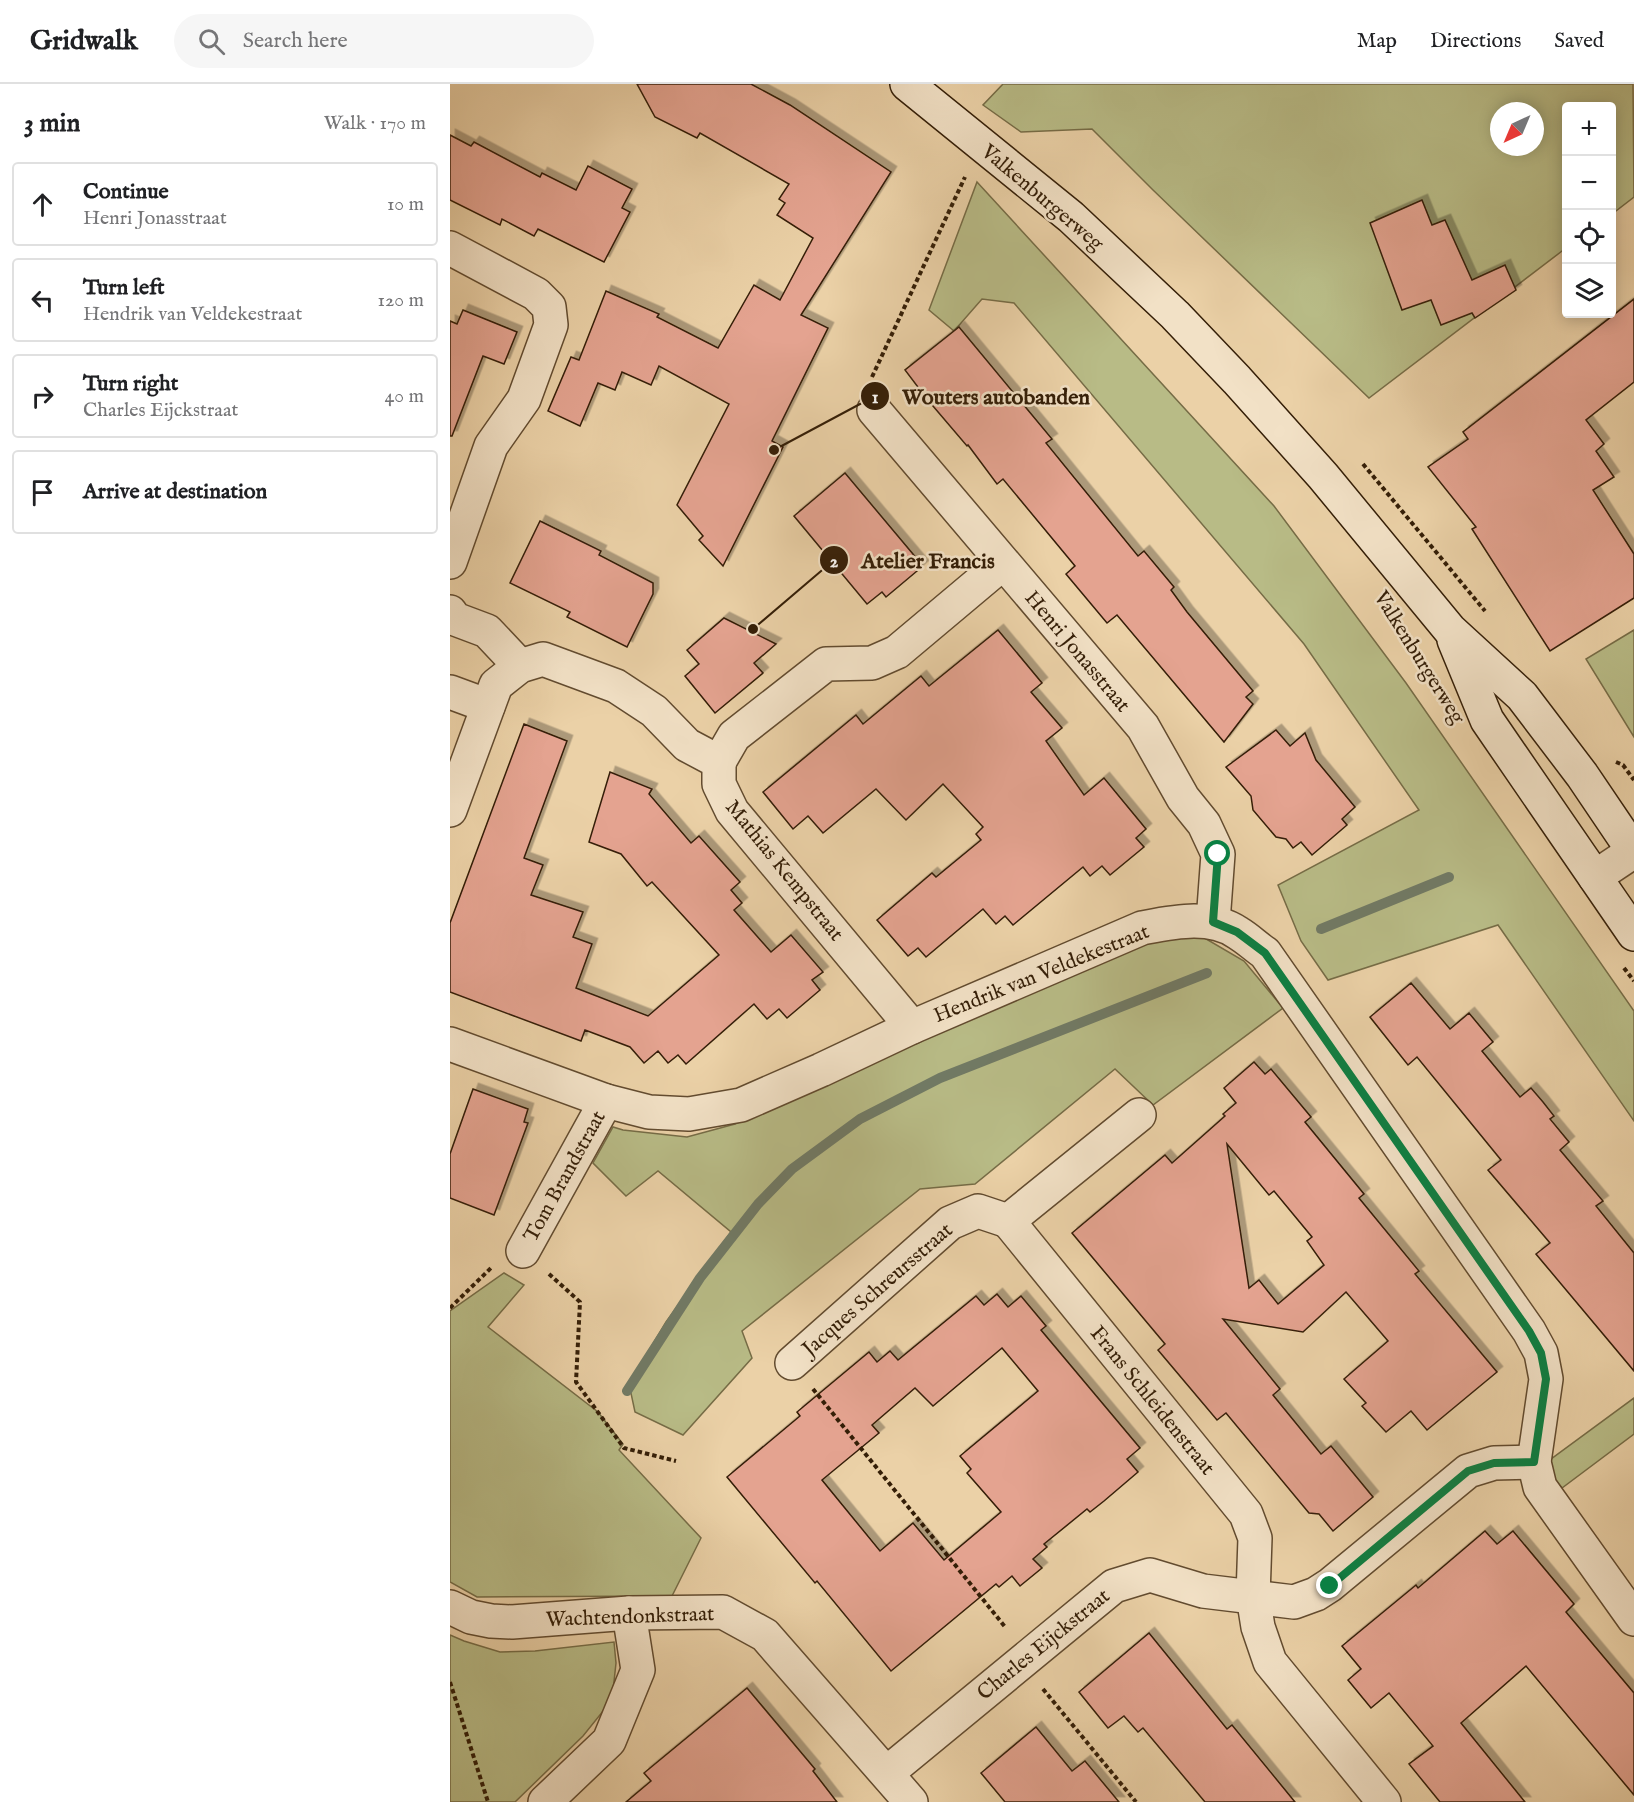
<!DOCTYPE html>
<html lang="en">
<head>
<meta charset="utf-8">
<style>
  :root { --surface:#fff; --page:#f6f6f6; --text:#202124; --muted:#757577; --line:#e0e0e0 }
  body { margin:0; font-family:"IM FELL English",serif; background:var(--page); color:var(--text) }
  .controls { position:absolute; right:18px; top:18px; display:grid; overflow:hidden; border-radius:6px; box-shadow:0 3px 15px #0003 }
  .controls button { width:54px; height:54px; display:grid; place-items:center; padding:0; border:0; border-bottom:2px solid var(--line); background:var(--surface); color:var(--text); font:30px sans-serif }
  .compass { position:absolute; left:1040px; top:18px; width:54px; height:54px; border-radius:50%; background:var(--surface); box-shadow:0 3px 15px #0003; rotate:224deg }
  .stop { position:absolute; width:18px; height:18px; margin:-14px; border:4px solid #0b8043; border-radius:50%; background:#fff }
  .stop.end { background:#0b8043; border-color:#fff; box-shadow:0 2px 6px #0008 }
  .list { margin:0; padding:0; list-style:none }
  h2 { display:flex; justify-content:space-between; align-items:center; height:78px; margin:0; padding:0 24px; font-size:26px }
  h2 small { font-size:20px; font-weight:400; color:var(--muted) }
  .list li { display:grid; grid-template-columns:39px 1fr auto; gap:18px; align-items:center; box-sizing:border-box; height:84px; margin:0 12px 12px; padding:0 12px; border:2px solid var(--line); border-radius:6px }
  .list b { display:block; font-size:22px; white-space:nowrap }
  .list p { margin:0; font-size:20px; white-space:nowrap; color:var(--muted) }
  .list em { font-size:20px; font-style:normal; color:var(--muted) }
  .icon { flex:none; width:33px; height:33px; fill:none; stroke:currentColor; stroke-width:2; stroke-linecap:round; stroke-linejoin:round }
  .map { position:relative; flex:none; width:1184px; height:1718px; overflow:hidden }
  header { display:flex; align-items:center; gap:36px; box-sizing:border-box; height:84px; padding:0 30px; background:var(--surface); border-bottom:2px solid var(--line) }
  header strong { font-size:28px }
  nav { display:flex; gap:33px; margin-inline-start:auto; font-size:21px }
  .search { width:420px; height:54px; background:var(--page); display:flex; align-items:center; gap:15px; box-sizing:border-box; padding:0 21px; border-radius:33px; color:var(--muted); font-size:22px }
  main { display:flex }
  aside { flex:1; background:var(--surface) }
  .map>svg:first-child { display:block }
  .green { fill:#b8bb86; stroke:#766c46; stroke-width:1.5; fill-rule:evenodd }
  .lines { fill:none; stroke-linecap:round; stroke-linejoin:round }
  .stream { stroke:#717a65; stroke-width:10 }
  .building { fill:#e4a390; stroke:#341e07; stroke-width:1.5; fill-rule:evenodd; filter:url(#shadow) }
  .minor-casing { stroke:#624b2f; stroke-width:36 }
  .secondary-casing { stroke:#341e07; stroke-width:36 }
  .path { stroke:#341e07; stroke-width:4; stroke-dasharray:4.5 3; stroke-linecap:butt }
  .minor { stroke:#f2e1c6; stroke-width:33 }
  .secondary { stroke:#f2e1c6; stroke-width:33 }
  .route { stroke:#0b8043; stroke-width:8 }
  .labels { text-anchor:middle; stroke-width:5; stroke-linejoin:round; paint-order:stroke }
  .street-label { font-size:21px; fill:#341e07; stroke:#f2e1c6 }
  .leader { fill:none; stroke:#341e07; stroke-width:2 }
  .callout-dot { fill:#341e07; stroke:#f2e1c6; stroke-width:2 }
  .mark-label { font-size:18px; text-anchor:middle; font-weight:bold; fill:#fff }
  .callout-label { font-size:22px; text-anchor:middle; font-weight:bold; fill:#341e07; stroke:#f2e1c6; stroke-width:5; stroke-linejoin:round; paint-order:stroke }
</style>
</head>
<body>
<header>
<strong>Gridwalk</strong>
<div class="search"><svg class="icon" aria-label="search" viewBox="0 0 24 24"><circle cx="10" cy="10" r="6"/><path d="M15 15l6 6"/></svg>Search here</div>
<nav><a>Map</a><a>Directions</a><a>Saved</a></nav>
</header>
<main>
<aside>
<h2>3 min<small>Walk · 170 m</small></h2>
<ul class="list">
<li><svg class="icon" aria-label="ahead" viewBox="0 0 24 24"><path d="M12 20V5M6 11l6-6 6 6"/></svg><div><b>Continue</b><p>Henri Jonasstraat</p></div><em>10 m</em></li>
<li><svg class="icon" aria-label="left" viewBox="0 0 24 24"><path d="M17 20v-9H6M10 6l-5 5 5 5"/></svg><div><b>Turn left</b><p>Hendrik van Veldekestraat</p></div><em>120 m</em></li>
<li><svg class="icon" aria-label="right" viewBox="0 0 24 24"><path d="M7 20v-9h11M14 6l5 5-5 5"/></svg><div><b>Turn right</b><p>Charles Eijckstraat</p></div><em>40 m</em></li>
<li><svg class="icon" aria-label="arrive" viewBox="0 0 24 24"><path d="M6 21V4h12l-3 4 3 4H6"/></svg><div><b>Arrive at destination</b></div></li>
</ul>
</aside>
<div class="map">
<svg width="1184" height="1718" viewBox="0 0 1184 1718">
  <defs>
    <filter id="shadow"><feDropShadow dx="5.5" dy="-5.5" stdDeviation="0" flood-color="#0004"/></filter>
  </defs>
  <rect width="100%" height="100%" fill="#ebd1a7"/>
  <filter id="stains"><feTurbulence type="fractalNoise" baseFrequency=".00333" numOctaves="4"/><feColorMatrix values="0 0 0 0 .2 0 0 0 0 .09 0 0 0 0 .02 0 0 0 .5 -.17"/></filter>
  <radialGradient id="worn" r=".72"><stop offset=".6" stop-color="#630" stop-opacity="0"/><stop offset="1" stop-color="#630" stop-opacity=".3"/></radialGradient>
  <g class="green">
    <path d="M553 0H1183L1184 113 1162 130V22H1116V164L919 314 703 106 642 45 571 48 533 21ZM1049 27H1085V63H1049Z"/>
    <polygon points="527,98 824,422 956,599 1184,927 1184,1037 1048,841 878,896 851,857 828,801 969,726 854,560 564,219 532,215 504,247 479,226"/>
    <polygon points="1184,546 1184,653 1136,575"/>
    <polygon points="746,849 794,877 833,924 703,1021 665,985 525,1100 470,1105 292,1247 302,1274 233,1351 185,1328 179,1300 216,1238 281,1148 208,1087 176,1112 143,1079 163,1043 173,1046 237,1053 285,1040 657,868"/>
    <polygon points="54,1189 74,1201 38,1243 148,1328 173,1360 169,1366 251,1454 222,1512 27,1513 0,1498 0,1227"/>
    <polygon points="1184,1314 1184,1350 1112,1404 1093,1381"/>
    <polygon points="0,1551 14,1557 50,1568 85,1567 164,1558 166,1579 162,1616 133,1652 65,1718 0,1718"/>
  </g>
  <g class="lines">
    <g class="stream">
      <polyline points="871,845 999,793"/>
      <polyline points="177,1307 250,1194 308,1120 342,1085 410,1035 490,994 757,889"/>
    </g>
  </g>
  <g class="building">
    <polygon points="187,0 301,0 340,21 441,88 351,231 378,244 322,357 333,363 273,482 249,456 253,452 227,421 279,320 209,282 201,301 172,288 165,306 148,299 130,342 98,327 121,273 129,276 156,207 209,230 207,233 268,264 304,201 330,216 363,154 327,131 335,119 329,115 339,100 250,49 247,54 205,33"/>
    <polygon points="0,51 21,62 24,58 90,93 92,89 126,106 138,82 182,105 172,124 180,128 154,178 88,145 84,152 52,135 50,141 0,116"/>
    <polygon points="972,116 982,141 995,136 1022,196 1055,181 1066,206 1025,234 1022,229 991,241 981,216 952,226 920,139"/>
    <polygon points="1184,215 1184,298 1136,336 1154,360 1146,367 1164,393 1143,406 1184,470 1184,514 1100,567 1022,445 1026,443 978,383 1018,355 1013,348"/>
    <polygon points="13,226 67,248 54,280 33,272 2,352 0,352 0,237 7,240"/>
    <polygon points="509,243 602,355 596,359 688,472 694,467 724,503 721,506 737,528 803,607 796,613 803,620 774,658 667,531 657,539 616,490 625,482 553,395 547,400 518,361 517,362 477,315 455,286"/>
    <polygon points="395,389 473,482 436,513 432,508 417,520 344,432"/>
    <polygon points="90,437 151,467 149,471 203,499 203,510 177,563 117,533 120,528 60,499"/>
    <polygon points="274,534 326,560 304,579 313,589 265,629 235,592 249,580 237,566"/>
    <polygon points="548,546 592,599 581,608 612,644 596,657 634,711 654,694 696,745 686,754 694,763 660,791 652,782 640,792 633,783 563,841 555,832 546,840 533,825 476,873 468,864 458,872 427,836 482,789 486,793 531,756 526,750 533,743 493,700 456,736 426,705 373,749 358,732 343,745 313,708 406,631 413,640 471,592 479,602"/>
    <polygon points="74,640 117,657 74,774 93,781 81,811 133,828 123,853 142,860 126,904 198,932 269,871 202,798 197,802 171,770 139,758 160,688 202,705 199,710 241,759 249,752 290,798 281,806 292,819 284,826 321,868 341,851 373,888 362,896 370,906 337,934 329,925 317,935 304,920 236,980 228,971 218,979 208,967 194,979 180,963 135,946 131,957 0,908 0,839"/>
    <polygon points="826,646 840,662 855,649 866,676 905,723 892,735 897,741 862,771 851,758 843,764 836,755 826,753 803,726 801,712 776,683"/>
    <polygon points="961,899 1000,945 1019,929 1043,958 1032,967 1070,1013 1081,1004 1093,1018 1104,1032 1100,1035 1119,1058 1110,1066 1153,1117 1146,1122 1184,1169 1184,1287 1086,1170 1100,1159 1038,1086 1051,1076 967,973 958,981 920,933"/>
    <path d="M804 978 815 990 821 985 861 1033 855 1038 914 1110 909 1114 969 1187 965 1190 1047 1288 977 1346 961 1327 936 1348 912 1322 916 1319 894 1295 938 1257 896 1208 853 1248 773 1235 830 1305 823 1311 871 1370 881 1362 923 1413 883 1447 869 1430 859 1429 776 1329 767 1336 708 1266 715 1260 622 1149 715 1071 722 1079 775 1032 773 1030 786 1019 774 1004ZM777 1060 819 1111 824 1107 862 1153 857 1157 874 1181 828 1220 809 1196 799 1204Z"/>
    <polygon points="23,1005 78,1025 74,1038 78,1039 44,1131 0,1114 0,1070"/>
    <path d="M547 1210 558 1223 571 1212 596 1242 591 1246 690 1364 677 1375 688 1388 654 1417 640 1428 637 1425 594 1460 597 1463 583 1475 592 1484 570 1502 562 1492 549 1503 546 1500 441 1587 367 1497 365 1499 277 1393 350 1332 347 1328 419 1268 427 1278 440 1267 448 1276 526 1212 534 1221ZM552 1264 588 1307 510 1372 521 1385 517 1389 551 1428 494 1476 463 1439 430 1467 372 1396 429 1349 422 1341 465 1304 483 1322Z"/>
    <polygon points="1035,1447 1047,1460 1063,1447 1124,1520 1116,1528 1184,1609 1184,1711 1076,1582 1011,1639 1075,1718 990,1718 959,1680 983,1662 939,1609 921,1624 898,1596 911,1585 892,1562 966,1501 968,1504"/>
    <polygon points="699,1549 777,1645 782,1641 845,1718 755,1718 693,1644 688,1648 674,1632 658,1644 629,1608"/>
    <polygon points="297,1604 365,1685 363,1687 387,1718 176,1718 201,1697 194,1689"/>
    <polygon points="586,1643 622,1687 635,1677 669,1718 555,1718 531,1689"/>
  </g>
  <g class="lines">
    <g class="minor-casing">
      <g id="minor">
        <polyline points="0,164 86,210 99,223 101,241 74,315 41,362 0,478"/>
        <polyline points="424,326 693,643 733,714 754,740 768,770 763,838"/>
        <polyline points="0,528 5,535 37,547 70,582"/>
        <polyline points="0,608 38,622"/>
        <polyline points="269,678 284,652 376,580 422,579 447,568 553,479"/>
        <polyline points="0,726 46,601 70,582 93,575 166,602 204,627 237,661 269,678 269,700 282,727 462,943"/>
        <polyline points="1145,793 1184,767"/>
        <path d="M0 960 156 1017 199 1028 239 1030 291 1021 371 986 462 943 692 844C724 838 760 830 788 849 798 855 806 863 815 869L1079 1247 1091 1269 1096 1295 1084 1378 1090 1403 1184 1535"/>
        <polyline points="558,1137 796,1430 805,1454 803,1512 808,1543 820,1578 934,1718"/>
        <polyline points="558,1137 689,1031"/>
        <polyline points="73,1167 156,1017"/>
        <polyline points="342,1279 500,1139 528,1127 558,1137"/>
        <polyline points="0,1523 21,1533 41,1537 62,1538 179,1529 273,1528 315,1551 461,1718"/>
        <polyline points="437,1689 664,1502 700,1491 753,1507 844,1518 866,1510 880,1501 1018,1387 1044,1379 1084,1378"/>
        <polyline points="95,1718 159,1657 188,1586 179,1529"/>
      </g>
    </g>
    <g class="secondary-casing">
      <g id="secondary">
        <polyline points="457,0 621,133 725,231 787,296 873,392 1000,546 1072,612 1132,691 1184,768"/>
        <polyline points="1004,556 1037,636 1184,850"/>
      </g>
    </g>
    <g class="path">
      <polyline points="422,293 515,93"/>
      <polyline points="913,380 1035,527"/>
      <polyline points="1166,678 1173,681 1184,696"/>
      <polyline points="1174,884 1184,897"/>
      <polyline points="99,1190 130,1218 126,1298 174,1364 226,1377"/>
      <polyline points="0,1224 42,1183"/>
      <polyline points="363,1305 556,1544"/>
      <polyline points="0,1598 38,1718"/>
      <polyline points="593,1605 686,1718"/>
    </g>
    <use href="#minor" class="minor"/>
    <use href="#secondary" class="secondary"/>
  </g>
  <g class="lines">
    <polyline class="route" points="768,770 763,838 787,848 815,869 1079,1247 1091,1269 1096,1295 1084,1378 1044,1379 1018,1387 880,1502"/>
  </g>
  <g class="labels">
    <g class="street-label">
      <text transform="translate(593 113) rotate(40)" y="7">Valkenburgerweg</text>
      <text transform="translate(628 567) rotate(50)" y="7">Henri Jonasstraat</text>
      <text transform="translate(970 573) rotate(58)" y="7">Valkenburgerweg</text>
      <text transform="translate(335 786) rotate(51)" y="7">Mathias Kempstraat</text>
      <text transform="translate(591 889) rotate(-22)" y="7">Hendrik van Veldekestraat</text>
      <text transform="translate(114 1092) rotate(-61)" y="7">Tom Brandstraat</text>
      <text transform="translate(427 1205) rotate(-41)" y="7">Jacques Schreursstraat</text>
      <text transform="translate(703 1316) rotate(51)" y="7">Frans Schleidenstraat</text>
      <text transform="translate(180 1532) rotate(-2)" y="7">Wachtendonkstraat</text>
      <text transform="translate(593 1560) rotate(-39)" y="7">Charles Eijckstraat</text>
    </g>
  </g>
  <path class="leader" d="M324 366L425 312M303 545L384 476"/>
  <g class="callout-dot">
    <circle cx="324" cy="366" r="6"/>
    <circle cx="303" cy="545" r="6"/>
    <circle cx="425" cy="312" r="15"/>
    <circle cx="384" cy="476" r="15"/>
  </g>
  <g class="mark-label">
    <text x="425" y="319">1</text>
    <text x="384" y="483">2</text>
  </g>
  <g class="callout-label">
    <text x="546" y="320">Wouters autobanden</text>
    <text x="478" y="484">Atelier Francis</text>
  </g>
  <rect width="100%" height="100%" filter="url(#stains)"/>
  <rect width="100%" height="100%" fill="url(#worn)"/>
</svg>
<div class="controls">
<button>+</button>
<button>−</button>
<button><svg class="icon" aria-label="locate" viewBox="0 0 24 24"><circle cx="12" cy="12" r="6"/><path d="M12 2v4M12 18v4M2 12h4M18 12h4"/></svg></button>
<button><svg class="icon" aria-label="layers" viewBox="0 0 24 24"><path d="M12 4l9 5-9 5-9-5zM3 14l9 5 9-5"/></svg></button>
</div>
<svg class="compass" viewBox="-18 -18 36 36"><path d="M0-13l5 13h-10z" fill="#e53935"/><path d="M0 13l5-13h-10z" fill="#757577"/></svg>
<div class="stop" style="left:768px;top:770px"></div>
<div class="stop end" style="left:880px;top:1502px"></div>
</div>
</main>
</body>
</html>
